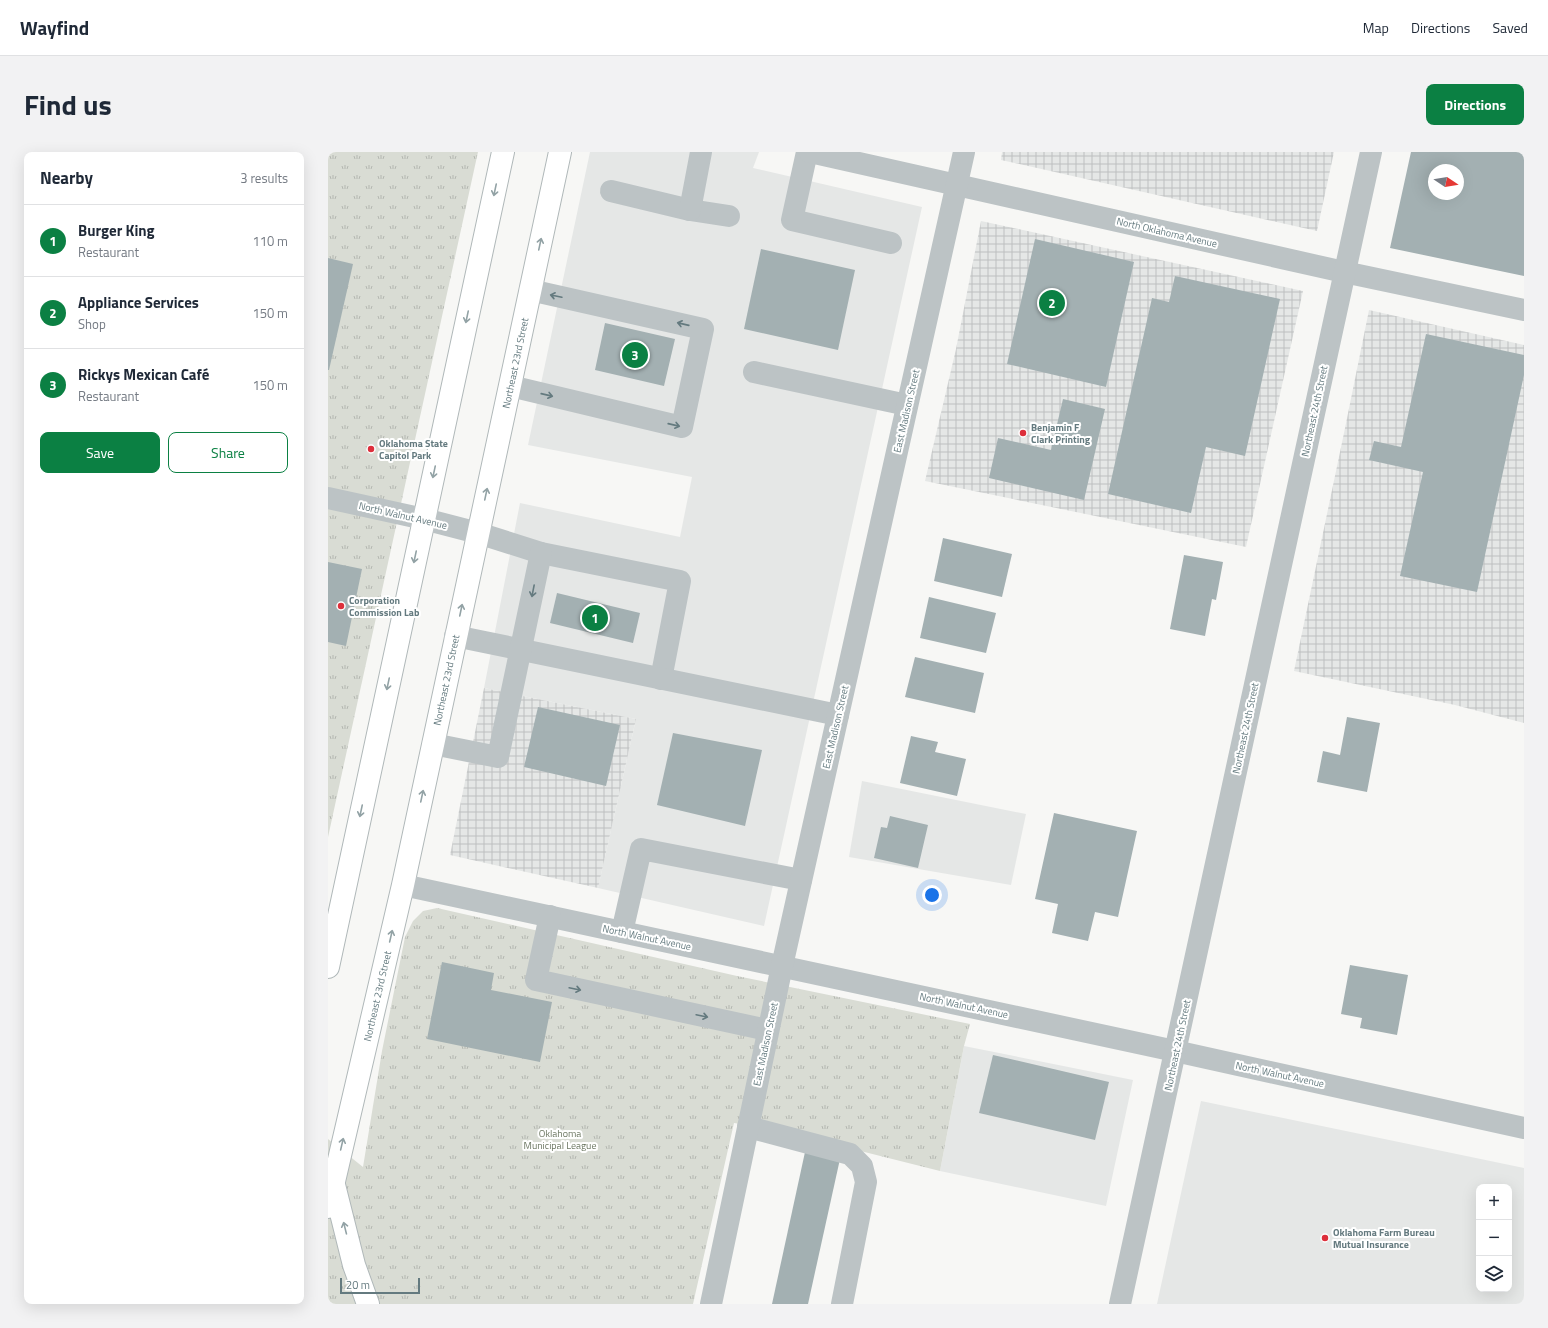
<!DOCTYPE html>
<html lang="en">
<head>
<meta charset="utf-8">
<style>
  :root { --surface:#fff; --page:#f2f2f3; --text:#1f2937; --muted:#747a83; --line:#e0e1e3; --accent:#0b8043 }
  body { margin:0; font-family:"Titillium Web",sans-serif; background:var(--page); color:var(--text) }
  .controls { position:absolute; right:12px; bottom:12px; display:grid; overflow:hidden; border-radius:8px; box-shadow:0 4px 16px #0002 }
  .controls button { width:36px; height:36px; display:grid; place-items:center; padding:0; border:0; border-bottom:1px solid var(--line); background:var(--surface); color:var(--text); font:20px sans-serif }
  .compass { position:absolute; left:1100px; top:12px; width:36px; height:36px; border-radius:50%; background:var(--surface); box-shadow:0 4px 16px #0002; rotate:102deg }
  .scale { position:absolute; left:12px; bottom:10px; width:80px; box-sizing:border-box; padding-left:4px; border:2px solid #647a7f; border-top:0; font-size:11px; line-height:14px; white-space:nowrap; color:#647a7f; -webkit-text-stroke:3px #fff; paint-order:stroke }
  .you { position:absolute; left:604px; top:743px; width:14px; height:14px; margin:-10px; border:3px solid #fff; border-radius:50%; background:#1a73e8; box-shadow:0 0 0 6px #1a73e833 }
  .badge { display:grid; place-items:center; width:26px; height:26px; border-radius:50%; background:var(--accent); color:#fff; font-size:13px; font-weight:700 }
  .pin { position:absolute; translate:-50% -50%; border:2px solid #fff; box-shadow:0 1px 4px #0006 }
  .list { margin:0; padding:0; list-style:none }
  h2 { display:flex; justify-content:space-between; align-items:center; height:52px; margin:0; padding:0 16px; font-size:17px }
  h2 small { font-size:13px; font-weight:400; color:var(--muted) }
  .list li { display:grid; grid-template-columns:26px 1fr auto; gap:12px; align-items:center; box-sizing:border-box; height:72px; padding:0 16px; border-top:1px solid var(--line) }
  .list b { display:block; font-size:15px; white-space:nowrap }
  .list p { margin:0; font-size:13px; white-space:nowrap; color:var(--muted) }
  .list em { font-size:13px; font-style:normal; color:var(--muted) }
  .actions { display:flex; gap:8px; padding:12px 16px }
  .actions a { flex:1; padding:9px 0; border:1px solid var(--accent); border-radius:8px; text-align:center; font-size:14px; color:var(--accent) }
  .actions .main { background:var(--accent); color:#fff }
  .icon { flex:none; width:22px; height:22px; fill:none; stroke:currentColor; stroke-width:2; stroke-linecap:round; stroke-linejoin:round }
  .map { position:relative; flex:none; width:1196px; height:1152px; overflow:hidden; border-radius:8px }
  header { display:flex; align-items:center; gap:24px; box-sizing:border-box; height:56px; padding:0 20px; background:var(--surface); border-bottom:1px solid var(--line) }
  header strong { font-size:19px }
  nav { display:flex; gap:22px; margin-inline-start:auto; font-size:14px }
  .intro { display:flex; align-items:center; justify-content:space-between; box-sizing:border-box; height:96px; padding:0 24px }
  h1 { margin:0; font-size:28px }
  .button { padding:10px 18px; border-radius:8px; background:var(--accent); color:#fff; font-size:14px; font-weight:700 }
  main { display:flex; gap:24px; padding:0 24px }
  aside { flex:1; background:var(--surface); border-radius:8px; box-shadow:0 4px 16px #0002 }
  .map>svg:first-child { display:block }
  .built { fill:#e5e7e6; fill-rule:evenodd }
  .industrial { fill:url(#industrial-grid) }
  .grass { fill:url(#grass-tufts) }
  .building { fill:#a3b0b2; fill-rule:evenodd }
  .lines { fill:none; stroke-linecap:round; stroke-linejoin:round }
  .major-casing { stroke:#b0b8b9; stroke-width:24 }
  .minor { stroke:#bcc3c5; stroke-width:22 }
  .major { stroke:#fff; stroke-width:22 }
  .oneway { stroke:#92a2a5 }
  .oneway2 { stroke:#647a7f }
  .poi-dot { fill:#dd2f3b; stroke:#fff; stroke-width:1.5 }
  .labels { text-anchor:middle; stroke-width:4; stroke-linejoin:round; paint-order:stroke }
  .street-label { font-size:10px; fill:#647a7f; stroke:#fff }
  .poi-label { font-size:10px; font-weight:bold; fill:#647a7f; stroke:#fff; text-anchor:start }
  .park-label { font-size:10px; fill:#6c7762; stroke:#fff }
</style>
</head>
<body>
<header>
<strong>Wayfind</strong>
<nav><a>Map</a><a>Directions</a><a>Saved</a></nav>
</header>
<div class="intro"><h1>Find us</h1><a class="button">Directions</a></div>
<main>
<aside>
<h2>Nearby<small>3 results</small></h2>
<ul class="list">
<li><span class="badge">1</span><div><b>Burger King</b><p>Restaurant</p></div><em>110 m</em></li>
<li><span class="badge">2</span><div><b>Appliance Services</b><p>Shop</p></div><em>150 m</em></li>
<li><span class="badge">3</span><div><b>Rickys Mexican Café</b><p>Restaurant</p></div><em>150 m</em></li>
</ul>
<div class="actions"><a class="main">Save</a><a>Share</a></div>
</aside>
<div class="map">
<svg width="1196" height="1152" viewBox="0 0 1196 1152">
  <defs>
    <pattern id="industrial-grid" width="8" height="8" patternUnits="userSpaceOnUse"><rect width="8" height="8" fill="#e5e7e6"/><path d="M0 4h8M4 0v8" fill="none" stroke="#bdc0c0"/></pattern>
    <pattern id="grass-tufts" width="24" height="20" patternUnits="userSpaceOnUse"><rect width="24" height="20" fill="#d9dcd4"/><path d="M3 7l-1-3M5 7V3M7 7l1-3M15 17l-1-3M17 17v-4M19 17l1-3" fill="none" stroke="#b4b7b1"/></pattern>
  </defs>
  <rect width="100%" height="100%" fill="#f7f7f5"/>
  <g class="built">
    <polygon points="262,0 431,0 425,16 594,55 436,774 270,736 308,567 156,536 192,351 352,385 364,325 200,293"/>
    <polygon points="534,629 698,662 683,733 521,705"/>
    <polygon points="636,894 805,928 778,1054 612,1019"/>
    <path d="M873 949 1196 1016V1152H829ZM1151 1035H1181V1137H1151Z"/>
  </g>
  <g class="industrial">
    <polygon points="674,0 1006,0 989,79 673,8"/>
    <polygon points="653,69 975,139 918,395 597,329 628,197"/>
    <polygon points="1041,158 1196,193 1196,571 1127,553 966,519 1016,281"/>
    <polygon points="156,536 308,567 270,736 122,703"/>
  </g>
  <g class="grass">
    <polygon points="0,0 150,0 0,685"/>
    <polygon points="109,756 409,824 642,872 636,894 612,1019 445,977 406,971 365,1152 0,1152 0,987 35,1015 54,899 77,785 85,769 95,759"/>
  </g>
  <g class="building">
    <path d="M1083 0H1196V124L1062 96ZM1106 18H1130V42H1106Z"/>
    <polygon points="707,87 806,110 778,235 679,212"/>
    <polygon points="433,97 527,118 510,198 416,177"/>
    <polygon points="0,106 25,112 1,218 0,218"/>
    <polygon points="847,124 952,147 917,304 878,295 863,361 780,342 824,146 841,150"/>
    <polygon points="277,171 347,187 336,234 267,218"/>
    <polygon points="1098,182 1196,203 1196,223 1149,440 1072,424 1095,320 1041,308 1046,289 1073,295"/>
    <polygon points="735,247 777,257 756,348 661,326 670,286 723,298"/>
    <polygon points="615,386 684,402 674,445 606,429"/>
    <polygon points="856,403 895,410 888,448 884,447 877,484 842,477"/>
    <polygon points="0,410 34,417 18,494 0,490"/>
    <polygon points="229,441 312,461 305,491 222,471"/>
    <polygon points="601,445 668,461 658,501 592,486"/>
    <polygon points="587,505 656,521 647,561 577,545"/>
    <polygon points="210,555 292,573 278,634 196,615"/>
    <polygon points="1019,565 1052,571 1039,640 989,630 995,599 1012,603"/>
    <polygon points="345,581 434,598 417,674 329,653"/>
    <polygon points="583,584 610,590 607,600 638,607 629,644 572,631"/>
    <polygon points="726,661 809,679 790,765 767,760 760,789 724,781 730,752 707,747"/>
    <polygon points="562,664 600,673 590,716 546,706 553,675 559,676"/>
    <polygon points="114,810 166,821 163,838 224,850 212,910 99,887"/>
    <polygon points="1022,813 1080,823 1069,883 1032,876 1034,866 1013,862"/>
    <polygon points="665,903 781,930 767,988 651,961"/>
    <polygon points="477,1000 512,1007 480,1152 444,1152"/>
  </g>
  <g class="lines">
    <g class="major-casing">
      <g id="major">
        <polyline points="0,815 175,0"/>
        <polyline points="6,1033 26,1113 40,1152"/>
        <polyline points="0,1055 75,733 232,0"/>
      </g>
    </g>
    <g class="minor">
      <polyline points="479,0 464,68 563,91"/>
      <polyline points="482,0 1016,120 1196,158"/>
      <polyline points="283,39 362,58 401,64"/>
      <polyline points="362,58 373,0"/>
      <polyline points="426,220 579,253"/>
      <polyline points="182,234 354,275 375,177 202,138"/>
      <polyline points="0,346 96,367 150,381 213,401 352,429 333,527"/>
      <polyline points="127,484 510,563"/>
      <polyline points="105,592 170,605 213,401"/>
      <polyline points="75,733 847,899 1196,976"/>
      <polyline points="222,764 208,828 440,878"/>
      <polyline points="294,780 313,697 473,728"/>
      <polyline points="420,975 522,1002 534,1014 538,1030 514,1152"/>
      <polyline points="383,1152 454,814 636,0"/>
      <polyline points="792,1152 1043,0"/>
    </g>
    <use href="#major" class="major"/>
  </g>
  <defs><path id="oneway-shaft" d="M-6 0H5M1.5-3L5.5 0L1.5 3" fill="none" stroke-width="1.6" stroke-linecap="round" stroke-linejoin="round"/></defs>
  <g class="oneway">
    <use href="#oneway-shaft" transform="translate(167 38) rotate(102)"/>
    <use href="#oneway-shaft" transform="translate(212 92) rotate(-78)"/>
    <use href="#oneway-shaft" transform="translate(139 165) rotate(102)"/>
    <use href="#oneway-shaft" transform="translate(106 320) rotate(102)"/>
    <use href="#oneway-shaft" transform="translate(158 342) rotate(-78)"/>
    <use href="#oneway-shaft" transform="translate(87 405) rotate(102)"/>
    <use href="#oneway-shaft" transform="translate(133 458) rotate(-78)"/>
    <use href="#oneway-shaft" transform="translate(60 532) rotate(102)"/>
    <use href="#oneway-shaft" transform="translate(94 644) rotate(-78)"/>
    <use href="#oneway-shaft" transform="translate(33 659) rotate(102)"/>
    <use href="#oneway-shaft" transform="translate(63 784) rotate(-77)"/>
    <use href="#oneway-shaft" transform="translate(14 992) rotate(-77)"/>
    <use href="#oneway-shaft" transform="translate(17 1076) rotate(-104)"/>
  </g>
  <g class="oneway2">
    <use href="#oneway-shaft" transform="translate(228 144) rotate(-168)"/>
    <use href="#oneway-shaft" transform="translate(355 172) rotate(-167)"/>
    <use href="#oneway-shaft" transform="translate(219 243) rotate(13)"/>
    <use href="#oneway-shaft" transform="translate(346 273) rotate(13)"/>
    <use href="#oneway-shaft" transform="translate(205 439) rotate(101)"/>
    <use href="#oneway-shaft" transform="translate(247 837) rotate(12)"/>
    <use href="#oneway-shaft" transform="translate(374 864) rotate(12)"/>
  </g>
  <g class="poi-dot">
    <circle cx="695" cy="281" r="4"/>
    <circle cx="43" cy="297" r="4"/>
    <circle cx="13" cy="454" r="4"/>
    <circle cx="997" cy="1086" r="4"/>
  </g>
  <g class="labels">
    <g class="street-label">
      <text transform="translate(839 80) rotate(13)" y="4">North Oklahoma Avenue</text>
      <text transform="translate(187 211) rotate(-78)" y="4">Northeast 23rd Street</text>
      <text transform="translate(578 259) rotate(-77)" y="4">East Madison Street</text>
      <text transform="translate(986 259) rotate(-78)" y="4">Northeast 24th Street</text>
      <text transform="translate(75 363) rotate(13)" y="4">North Walnut Avenue</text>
      <text transform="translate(118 528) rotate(-78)" y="4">Northeast 23rd Street</text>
      <text transform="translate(507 575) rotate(-77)" y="4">East Madison Street</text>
      <text transform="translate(917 576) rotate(-78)" y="4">Northeast 24th Street</text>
      <text transform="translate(319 785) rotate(12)" y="4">North Walnut Avenue</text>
      <text transform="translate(49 844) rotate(-77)" y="4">Northeast 23rd Street</text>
      <text transform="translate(636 853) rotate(12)" y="4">North Walnut Avenue</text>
      <text transform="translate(437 892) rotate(-78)" y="4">East Madison Street</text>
      <text transform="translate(849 893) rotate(-78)" y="4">Northeast 24th Street</text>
      <text transform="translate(952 922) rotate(12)" y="4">North Walnut Avenue</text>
    </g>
    <g class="poi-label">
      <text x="703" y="279">Benjamin F<tspan x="703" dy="12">Clark Printing</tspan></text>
      <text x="51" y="295">Oklahoma State<tspan x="51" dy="12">Capitol Park</tspan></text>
      <text x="21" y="452">Corporation<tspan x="21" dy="12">Commission Lab</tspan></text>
      <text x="1005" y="1084">Oklahoma Farm Bureau<tspan x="1005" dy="12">Mutual Insurance</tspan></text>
    </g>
    <g class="park-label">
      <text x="232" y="985">Oklahoma<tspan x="232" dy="12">Municipal League</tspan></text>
    </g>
  </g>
</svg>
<div class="controls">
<button>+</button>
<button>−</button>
<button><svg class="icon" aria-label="layers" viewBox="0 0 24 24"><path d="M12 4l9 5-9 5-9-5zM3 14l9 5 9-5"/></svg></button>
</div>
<svg class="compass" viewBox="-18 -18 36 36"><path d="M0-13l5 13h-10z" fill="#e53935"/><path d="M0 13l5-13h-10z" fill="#747a83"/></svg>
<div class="scale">20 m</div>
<div class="you"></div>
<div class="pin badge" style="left:267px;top:466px">1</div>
<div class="pin badge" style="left:724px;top:151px">2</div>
<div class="pin badge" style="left:307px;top:203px">3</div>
</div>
</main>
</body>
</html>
